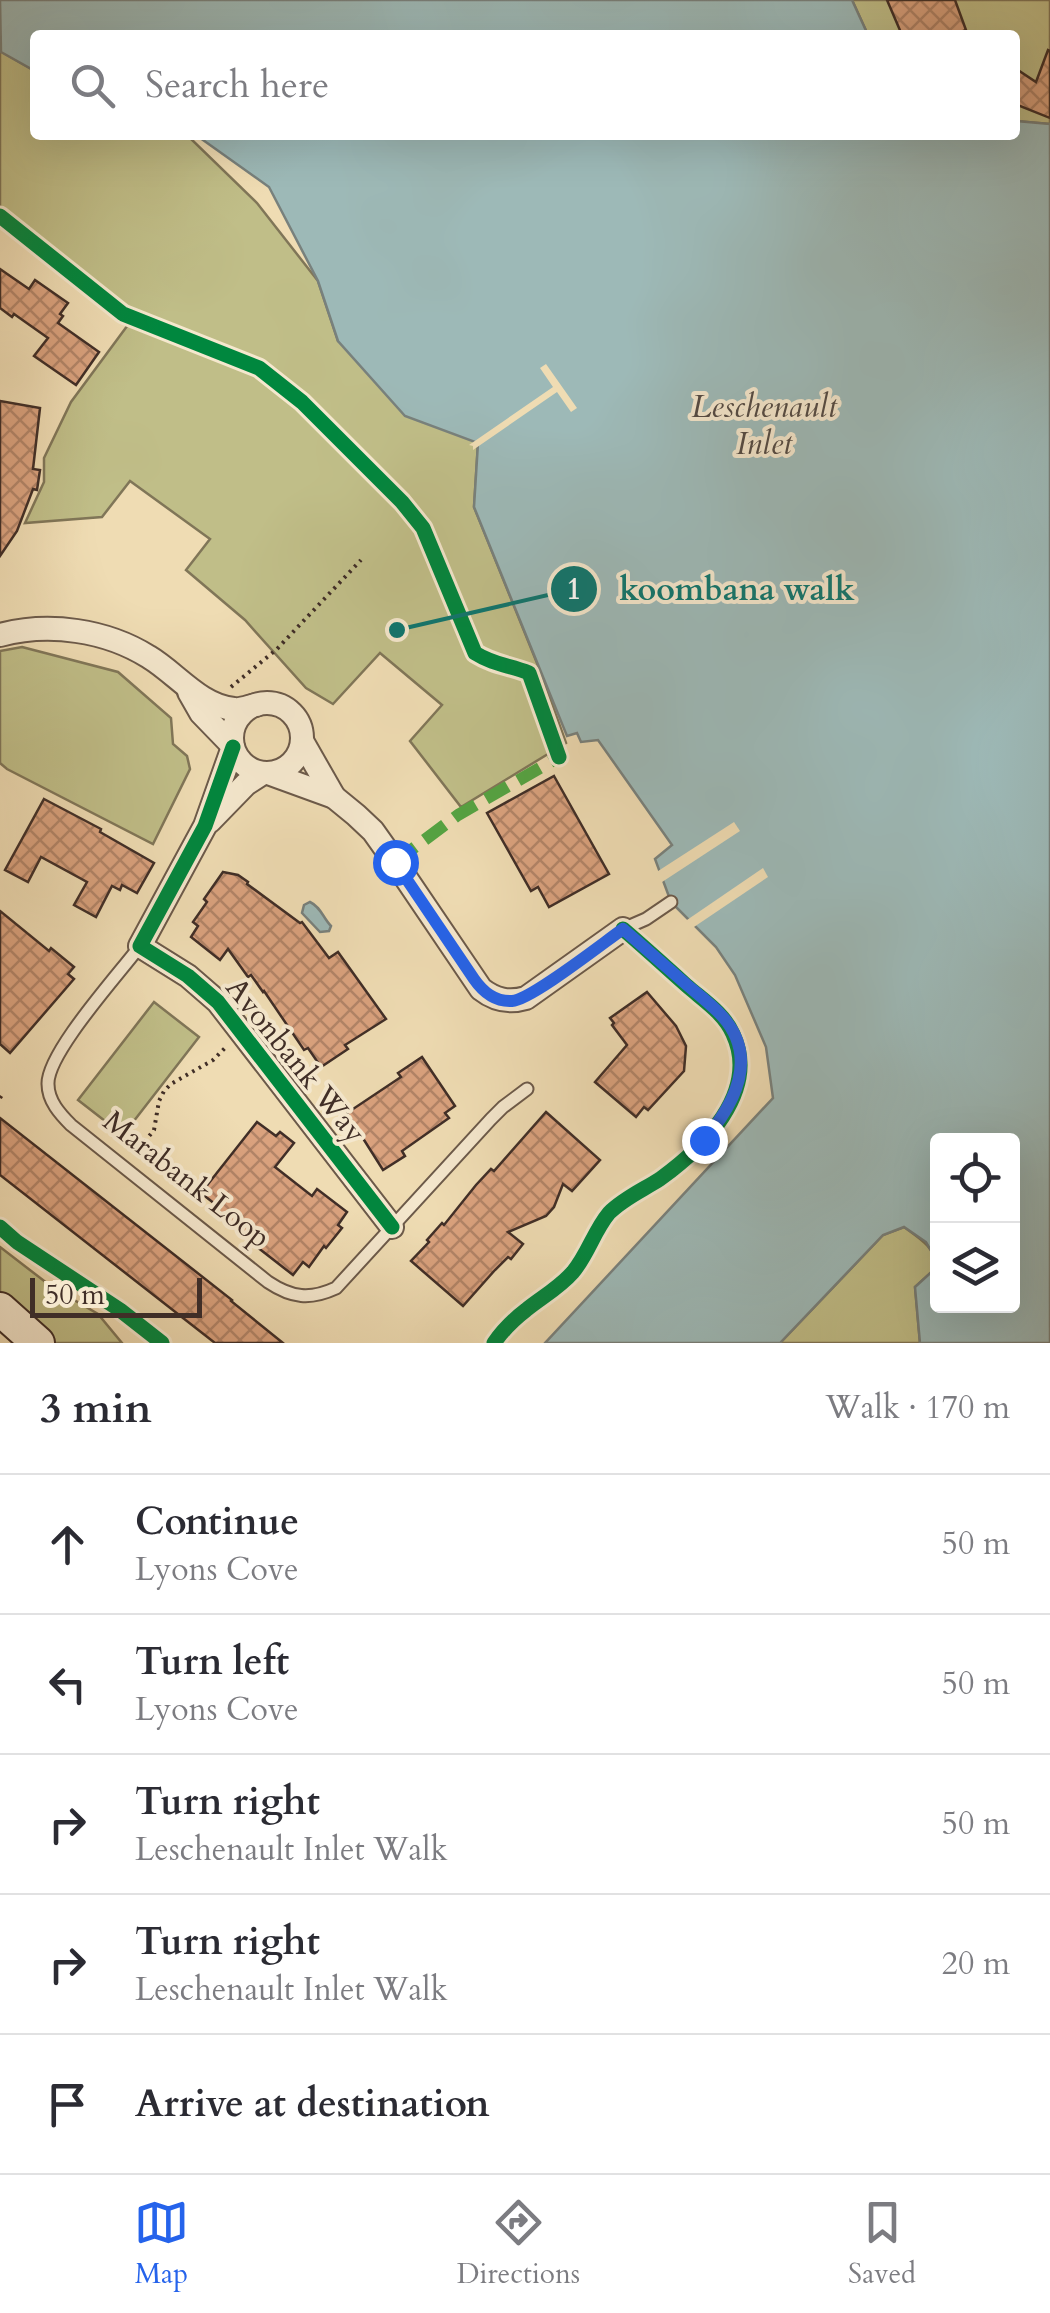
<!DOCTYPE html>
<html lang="en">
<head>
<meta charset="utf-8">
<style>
  :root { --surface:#fff; --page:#f7f7f7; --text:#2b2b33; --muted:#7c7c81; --line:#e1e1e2; --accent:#2563eb }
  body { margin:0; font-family:Cardo,serif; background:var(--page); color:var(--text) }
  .controls { position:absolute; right:30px; bottom:30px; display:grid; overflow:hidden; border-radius:10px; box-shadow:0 10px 40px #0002 }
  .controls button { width:90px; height:90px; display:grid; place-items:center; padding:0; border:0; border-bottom:2px solid var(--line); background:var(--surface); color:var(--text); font:50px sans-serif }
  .scale { position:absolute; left:30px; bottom:25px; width:172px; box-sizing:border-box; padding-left:10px; border:5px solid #402e27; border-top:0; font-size:28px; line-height:35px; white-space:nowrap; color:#402e27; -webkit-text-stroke:8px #f5e8ce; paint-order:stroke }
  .stop { position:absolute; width:30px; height:30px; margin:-22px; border:8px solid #2563eb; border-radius:50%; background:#fff }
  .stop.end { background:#2563eb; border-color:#fff; box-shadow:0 2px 10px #0008 }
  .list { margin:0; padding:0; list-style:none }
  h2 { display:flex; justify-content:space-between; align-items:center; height:130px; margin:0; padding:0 40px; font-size:42px }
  h2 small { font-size:32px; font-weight:400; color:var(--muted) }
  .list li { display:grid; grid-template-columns:65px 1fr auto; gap:30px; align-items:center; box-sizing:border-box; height:140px; padding:0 40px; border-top:2px solid var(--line) }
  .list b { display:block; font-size:38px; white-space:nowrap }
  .list p { margin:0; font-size:32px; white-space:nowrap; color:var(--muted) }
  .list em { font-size:32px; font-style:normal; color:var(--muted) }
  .icon { flex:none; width:55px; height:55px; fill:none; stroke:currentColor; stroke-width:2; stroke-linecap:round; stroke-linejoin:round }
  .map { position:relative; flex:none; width:1050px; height:1343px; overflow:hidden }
  .search { position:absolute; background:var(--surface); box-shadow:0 10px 40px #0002; left:30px; right:30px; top:30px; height:110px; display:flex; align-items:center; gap:25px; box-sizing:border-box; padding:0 35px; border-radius:10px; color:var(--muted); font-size:38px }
  .sheet { height:830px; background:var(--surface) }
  nav { display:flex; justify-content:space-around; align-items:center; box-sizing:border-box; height:140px; border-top:2px solid var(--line); background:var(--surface); font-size:28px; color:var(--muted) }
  nav a { display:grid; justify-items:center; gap:5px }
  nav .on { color:var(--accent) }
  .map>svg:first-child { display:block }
  .park { fill:#c0be88; stroke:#807658; stroke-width:2.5 }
  .water { fill:#9db9b7; stroke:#78817d; stroke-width:2.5 }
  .pier { fill:#efdcb3 }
  .building { fill:url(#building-cross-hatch); stroke:#402e27; stroke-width:2.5 }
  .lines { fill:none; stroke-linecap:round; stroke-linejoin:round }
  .service-casing { stroke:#6c5a4a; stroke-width:15 }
  .minor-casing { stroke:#6c5a4a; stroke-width:26 }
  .secondary-casing { stroke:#402e27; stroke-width:36 }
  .path { stroke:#402e27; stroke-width:4; stroke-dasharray:2.5 5; stroke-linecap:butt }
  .service { stroke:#f5e8ce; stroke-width:11 }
  .minor { stroke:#f5e8ce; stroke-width:22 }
  .secondary { stroke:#f5e8ce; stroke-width:32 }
  .quiet { stroke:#54a442; stroke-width:12; stroke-dasharray:25 12; stroke-linecap:butt }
  .cycleway-casing { stroke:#f5e8ce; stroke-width:21 }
  .cycleway { stroke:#00873e; stroke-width:15 }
  .route { stroke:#2563eb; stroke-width:12 }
  .labels { text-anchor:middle; stroke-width:8; stroke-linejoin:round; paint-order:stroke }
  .street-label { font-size:30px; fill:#402e27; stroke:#f5e8ce }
  .water-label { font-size:32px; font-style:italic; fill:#534a44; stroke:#f5e8ce }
  .leader { fill:none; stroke:#0f766e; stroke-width:4 }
  .callout-dot { fill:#0f766e; stroke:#f5e8ce; stroke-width:4 }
  .mark-label { font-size:30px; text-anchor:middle; font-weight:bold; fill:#fff }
  .callout-label { font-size:32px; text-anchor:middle; font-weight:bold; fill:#0f766e; stroke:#f5e8ce; stroke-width:8; stroke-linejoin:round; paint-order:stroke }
</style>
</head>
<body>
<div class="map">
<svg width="1050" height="1343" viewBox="0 0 1050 1343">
  <defs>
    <pattern id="building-cross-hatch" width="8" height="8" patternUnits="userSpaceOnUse" patternTransform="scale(2.5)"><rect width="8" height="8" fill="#daa27e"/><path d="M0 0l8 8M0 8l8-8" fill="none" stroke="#b28467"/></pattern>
  </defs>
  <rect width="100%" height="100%" fill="#efdcb3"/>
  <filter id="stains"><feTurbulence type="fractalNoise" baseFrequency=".002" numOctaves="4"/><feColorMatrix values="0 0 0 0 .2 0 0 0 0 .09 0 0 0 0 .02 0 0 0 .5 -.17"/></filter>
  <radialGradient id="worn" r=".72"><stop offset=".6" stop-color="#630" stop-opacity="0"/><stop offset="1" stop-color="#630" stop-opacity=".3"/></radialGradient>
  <g class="park">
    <polygon points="852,0 1050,0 1050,124 1015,121 1015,35 868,35"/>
    <polygon points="0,49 2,52 35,71 35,135 187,135 257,203 318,281 338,341 478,443 474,507 541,673 566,743 461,807 410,741 442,705 380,653 333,704 306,688 245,620 186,570 210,539 130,481 102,517 25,523 44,482 44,458 71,402 136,314 0,213"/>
    <polygon points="22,647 118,672 171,718 173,744 187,756 190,769 153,844 7,769 0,763 0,651"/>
    <polygon points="154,1002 199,1037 123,1135 78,1100"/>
    <path d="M904 1227C919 1238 935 1247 937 1267L915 1287 920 1343H780L883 1235Z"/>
    <polygon points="0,1247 52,1287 98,1314 122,1343 49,1343 0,1297"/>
  </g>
  <g class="water">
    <polygon points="0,0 852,0 868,35 35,35 35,71 1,52"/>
    <polygon points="1015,121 1050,124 1050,1343 920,1343 915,1287 937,1267 938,1306 1012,1306 1012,1140 938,1140 937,1261 926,1242 904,1227 883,1235 780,1343 545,1343 773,1098 766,1047 735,975 716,947 671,902 655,859 672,845 598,740 581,742 577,733 567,736 474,507 478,443 405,416 338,341 318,281 269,187 196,135 1015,135"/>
    <path d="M310 902C321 907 323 918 331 926L329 931 320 932 302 913 304 905Z"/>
  </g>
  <g class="pier">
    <polygon points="546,364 577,408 571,412 557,392 473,450 473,446 469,445 553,387 540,368"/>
    <polygon points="734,822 740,831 659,884 655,873"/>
    <polygon points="763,868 768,877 691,929 684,922"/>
  </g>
  <g class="building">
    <polygon points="887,0 955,0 966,30 953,35 902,35"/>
    <polygon points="1048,50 1050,51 1050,118 1015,104 1015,68 1036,82"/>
    <polygon points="0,269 29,289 35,280 68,303 60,314 63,316 58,323 99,352 76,385 34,356 48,338 14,314 12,317 0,308"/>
    <polygon points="0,401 40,408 33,469 40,470 37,490 33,489 17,531 0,556"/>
    <polygon points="554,776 609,874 549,907 538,887 531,891 487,813"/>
    <polygon points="44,799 101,829 100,832 154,863 137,893 122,885 120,890 112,886 96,917 74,905 87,882 41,857 28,882 5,870"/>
    <polygon points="223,872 238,875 248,882 247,884 300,923 302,922 329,958 338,952 386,1019 345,1045 348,1049 321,1067 308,1048 304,1050 264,991 263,992 251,975 248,977 228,949 220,960 191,937 198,926 193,922 207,902 204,899"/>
    <polygon points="0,911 49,951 51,948 74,967 68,974 74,979 10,1053 0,1044"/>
    <polygon points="647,992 676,1026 686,1046 684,1071 648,1110 644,1107 636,1117 595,1082 627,1045 612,1025 614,1023 610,1018"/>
    <polygon points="422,1057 455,1106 445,1113 449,1118 402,1151 405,1156 383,1170 347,1113 401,1077 398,1073"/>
    <polygon points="546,1112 600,1160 572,1191 563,1184 554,1207 546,1216 508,1232 523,1244 511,1259 508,1257 495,1270 463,1306 411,1261 429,1242 427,1240 442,1223 444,1225 476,1185 491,1169 494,1171"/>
    <polygon points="0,1118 232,1300 231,1301 283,1343 215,1343 0,1175"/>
    <polygon points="257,1122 276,1136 280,1132 294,1143 275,1167 312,1196 317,1189 347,1212 338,1225 342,1228 326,1248 324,1246 309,1267 303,1262 293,1275 248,1240 250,1238 217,1212 220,1208 201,1193"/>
  </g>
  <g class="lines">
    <g class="service-casing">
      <g id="service">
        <polyline points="623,929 646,919 671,902"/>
        <path d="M140 946C119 974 47 1053 48 1084 48 1101 60 1114 71 1125L268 1282C292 1298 310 1300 336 1288L491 1119 503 1107 527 1089"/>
      </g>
    </g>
    <g class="minor-casing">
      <g id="minor">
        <path d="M0 635C49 622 106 630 149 657 176 673 200 706 234 709 241 710 250 706 256 705"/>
        <polyline points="189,692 201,713 232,745"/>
        <circle cx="267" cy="738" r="35"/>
        <polyline points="302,741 334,797"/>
        <polyline points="233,747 205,826 140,946 188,976 218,1002 392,1227"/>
        <path d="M268 773 334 797 356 815 373 831 395 862 481 989C495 1000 509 1003 526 998L623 929"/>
        <polyline points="210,821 246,784 263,773"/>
      </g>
    </g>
    <g class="secondary-casing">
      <polyline id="secondary" points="0,1309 38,1343"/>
    </g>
    <g class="path">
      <polyline points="231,687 277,649 361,560"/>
      <polyline points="0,1098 4,1092"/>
      <polyline points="132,1150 146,1140 154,1130 159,1101 164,1091 171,1084 213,1060 225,1048"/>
    </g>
    <use href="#service" class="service"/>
    <use href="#minor" class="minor"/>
    <use href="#secondary" class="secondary"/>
    <polyline class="quiet" points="395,862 458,815 559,757"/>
    <g class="cycleway-casing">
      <g id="cycleway">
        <path d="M0 216 123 314 259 368 302 402 402 502 423 528 475 653C494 665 509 665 529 673L559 757"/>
        <polyline points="233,747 205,826 140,946 188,976 218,1002 392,1227"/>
        <polyline points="0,1227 17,1242 120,1310 162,1343"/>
        <path d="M494 1343C503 1330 513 1320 526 1310 542 1297 559 1288 573 1272 588 1254 594 1231 609 1213 624 1198 643 1190 660 1179 703 1148 760 1092 733 1034 724 1013 703 1000 686 985 665 966 644 947 623 929"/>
      </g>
    </g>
    <use href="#cycleway" class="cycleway"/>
  </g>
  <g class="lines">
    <path class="route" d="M395 862 474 979C483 992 495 1002 512 1001 531 1000 603 943 623 929 645 948 666 967 687 985 699 995 712 1005 722 1016 760 1058 734 1105 704 1140"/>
  </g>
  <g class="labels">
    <g class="street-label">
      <text transform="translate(296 1060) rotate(51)" y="10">Avonbank Way</text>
      <text transform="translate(187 1179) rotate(38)" y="10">Marabank Loop</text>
    </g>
    <g class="water-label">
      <text x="764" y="417">Leschenault<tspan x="764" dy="37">Inlet</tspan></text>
    </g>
  </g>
  <path class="leader" d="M397 630L574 589"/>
  <g class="callout-dot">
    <circle cx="397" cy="630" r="10"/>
    <circle cx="574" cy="589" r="25"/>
  </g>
  <g class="mark-label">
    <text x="574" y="599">1</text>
  </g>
  <g class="callout-label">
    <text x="737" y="600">koombana walk</text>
  </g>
  <rect width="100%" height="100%" filter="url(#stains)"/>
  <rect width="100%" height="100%" fill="url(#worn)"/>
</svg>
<div class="controls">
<button><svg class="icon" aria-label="locate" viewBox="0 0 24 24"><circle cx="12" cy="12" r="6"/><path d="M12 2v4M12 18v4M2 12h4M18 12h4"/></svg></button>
<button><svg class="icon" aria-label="layers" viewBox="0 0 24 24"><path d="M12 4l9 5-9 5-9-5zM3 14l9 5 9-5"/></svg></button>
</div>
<div class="scale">50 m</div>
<div class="stop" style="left:395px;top:862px"></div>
<div class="stop end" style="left:704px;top:1140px"></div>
<div class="search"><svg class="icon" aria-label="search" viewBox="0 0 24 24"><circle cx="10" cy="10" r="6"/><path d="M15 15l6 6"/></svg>Search here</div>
</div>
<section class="sheet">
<h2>3 min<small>Walk · 170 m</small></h2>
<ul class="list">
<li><svg class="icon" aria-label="ahead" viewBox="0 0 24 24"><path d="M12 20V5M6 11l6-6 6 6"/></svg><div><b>Continue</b><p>Lyons Cove</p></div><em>50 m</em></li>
<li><svg class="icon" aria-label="left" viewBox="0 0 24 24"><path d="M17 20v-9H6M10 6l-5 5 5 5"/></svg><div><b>Turn left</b><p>Lyons Cove</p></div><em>50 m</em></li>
<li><svg class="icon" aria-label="right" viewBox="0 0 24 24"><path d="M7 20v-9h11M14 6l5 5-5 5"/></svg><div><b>Turn right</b><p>Leschenault Inlet Walk</p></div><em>50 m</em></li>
<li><svg class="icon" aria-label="right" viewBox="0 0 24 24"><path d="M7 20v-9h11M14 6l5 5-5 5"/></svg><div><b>Turn right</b><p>Leschenault Inlet Walk</p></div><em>20 m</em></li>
<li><svg class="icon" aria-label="arrive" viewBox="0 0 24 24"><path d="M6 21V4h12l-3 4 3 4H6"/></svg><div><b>Arrive at destination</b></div></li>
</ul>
</section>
<nav>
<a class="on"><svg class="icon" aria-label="map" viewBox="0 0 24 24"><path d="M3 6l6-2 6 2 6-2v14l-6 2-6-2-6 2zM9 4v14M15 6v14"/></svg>Map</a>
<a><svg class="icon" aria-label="directions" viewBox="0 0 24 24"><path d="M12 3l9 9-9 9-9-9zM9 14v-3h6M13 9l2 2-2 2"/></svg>Directions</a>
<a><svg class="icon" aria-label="saved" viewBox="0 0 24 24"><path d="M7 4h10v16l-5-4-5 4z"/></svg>Saved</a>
</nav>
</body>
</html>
